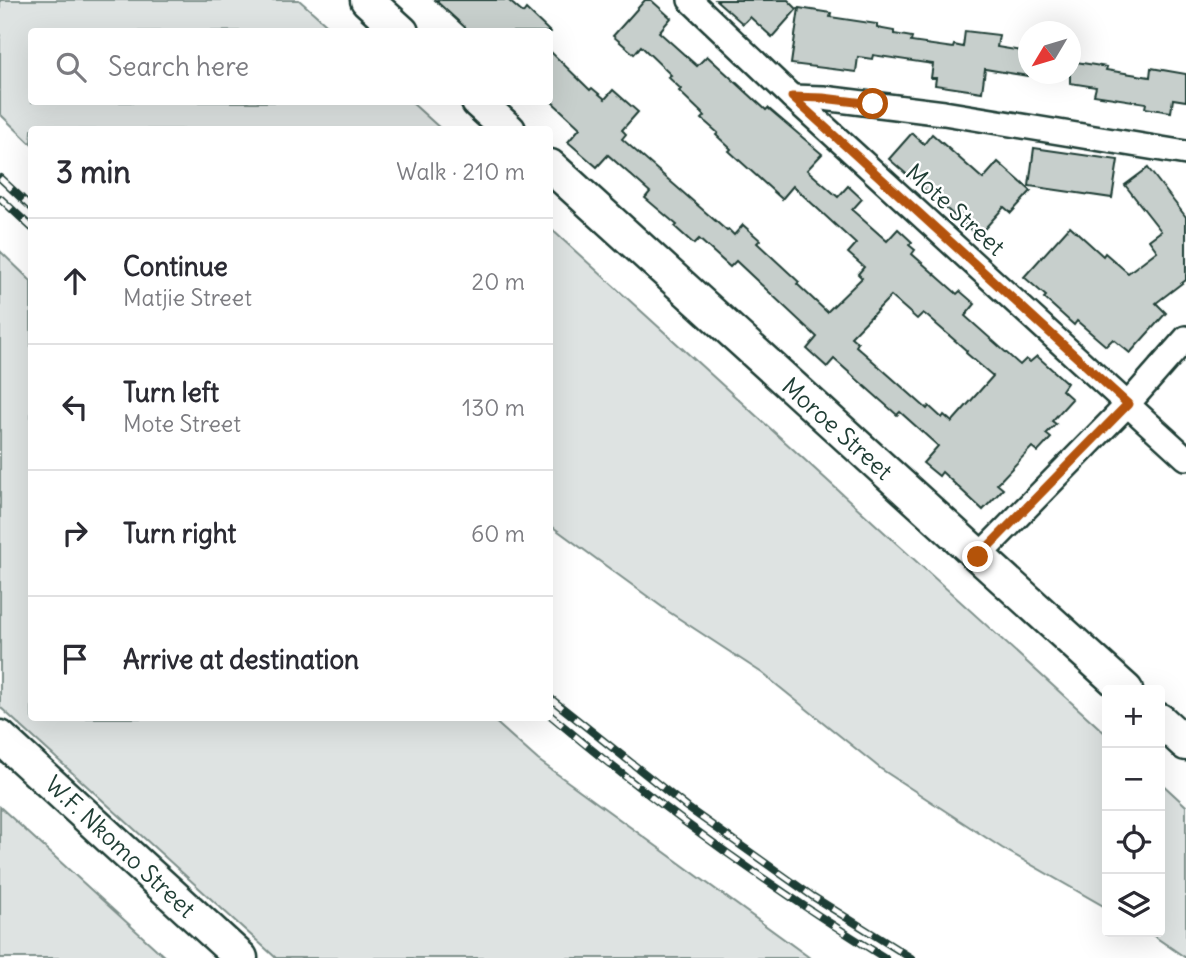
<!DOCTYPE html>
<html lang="en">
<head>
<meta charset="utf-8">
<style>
  :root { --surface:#fff; --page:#f7f7f7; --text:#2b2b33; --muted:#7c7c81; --line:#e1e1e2 }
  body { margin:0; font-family:Delius,sans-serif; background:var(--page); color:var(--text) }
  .controls { position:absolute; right:21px; bottom:21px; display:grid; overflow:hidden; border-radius:7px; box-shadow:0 7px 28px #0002 }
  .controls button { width:63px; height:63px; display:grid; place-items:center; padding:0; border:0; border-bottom:2px solid var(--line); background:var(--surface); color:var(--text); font:35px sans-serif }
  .compass { position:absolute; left:1018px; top:21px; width:63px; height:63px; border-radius:50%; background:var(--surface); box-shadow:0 7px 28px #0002; rotate:232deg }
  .stop { position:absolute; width:21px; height:21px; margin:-16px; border:5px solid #b45309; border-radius:50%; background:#fff }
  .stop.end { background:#b45309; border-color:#fff; box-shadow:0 2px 7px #0008 }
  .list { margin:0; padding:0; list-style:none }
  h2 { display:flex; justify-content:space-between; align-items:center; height:91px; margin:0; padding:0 28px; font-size:30px }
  h2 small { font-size:23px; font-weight:400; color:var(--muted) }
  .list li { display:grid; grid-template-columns:46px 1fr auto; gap:21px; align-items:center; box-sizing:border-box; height:126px; padding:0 28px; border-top:2px solid var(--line) }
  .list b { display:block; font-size:26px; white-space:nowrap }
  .list p { margin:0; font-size:23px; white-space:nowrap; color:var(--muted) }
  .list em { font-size:23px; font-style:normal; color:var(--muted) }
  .icon { flex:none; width:38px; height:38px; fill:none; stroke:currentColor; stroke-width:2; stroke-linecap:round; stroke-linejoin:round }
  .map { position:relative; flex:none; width:1186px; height:958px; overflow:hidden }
  .search { position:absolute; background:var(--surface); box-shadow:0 7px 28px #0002; left:28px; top:28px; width:525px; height:77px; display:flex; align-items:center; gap:18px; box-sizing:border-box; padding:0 24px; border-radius:7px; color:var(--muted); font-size:26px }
  .panel { position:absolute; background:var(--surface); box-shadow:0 7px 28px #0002; left:28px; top:126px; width:525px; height:595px; border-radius:7px }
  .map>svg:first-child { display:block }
  .green { fill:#dee3e2; stroke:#7e908b; stroke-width:2 }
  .building { fill:#c7cfcc; stroke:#1f3d34; stroke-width:2; fill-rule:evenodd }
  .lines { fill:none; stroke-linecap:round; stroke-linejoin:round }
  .street-casing { stroke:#1f3d34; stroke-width:28 }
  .secondary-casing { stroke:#1f3d34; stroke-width:37 }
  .street { stroke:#fff; stroke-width:23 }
  .secondary { stroke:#fff; stroke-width:32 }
  .rail-casing { stroke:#1f3d34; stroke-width:8 }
  .rail { stroke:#fff; stroke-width:5; stroke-dasharray:16; stroke-linecap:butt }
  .route { stroke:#b45309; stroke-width:9 }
  .labels { text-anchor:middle; stroke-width:5; stroke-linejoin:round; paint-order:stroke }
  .street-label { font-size:24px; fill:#1f3d34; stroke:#fff }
</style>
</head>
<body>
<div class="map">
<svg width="1186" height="958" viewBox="0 0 1186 958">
  <rect width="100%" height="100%" fill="#fff"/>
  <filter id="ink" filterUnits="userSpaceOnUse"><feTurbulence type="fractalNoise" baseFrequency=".0143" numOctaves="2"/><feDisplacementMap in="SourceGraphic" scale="14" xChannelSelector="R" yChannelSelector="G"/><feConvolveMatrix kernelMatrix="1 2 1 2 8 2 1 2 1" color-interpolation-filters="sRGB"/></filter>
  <g filter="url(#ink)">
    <g class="green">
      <polygon points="0,0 299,0 334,31 32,32 32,102 411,102 441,129 32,130 31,144 0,114"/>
      <polygon points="550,228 1107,735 1107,908 1002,848 881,769 762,673 669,612 550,525"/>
      <polygon points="0,251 31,281 32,718 491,718 538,760 810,958 276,958 0,707"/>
      <polygon points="1160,782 1186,806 1186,958 1148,932 1160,932"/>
      <polygon points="0,807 166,958 0,958"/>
    </g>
    <g class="building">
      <polygon points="435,0 508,0 523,13 526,9 550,32 470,32"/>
      <path d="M645 0H651L671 18 659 32 697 66 707 56 766 110 768 108 822 154 807 170 838 197 848 186 862 199 852 210 887 241 898 229 912 242 909 245 915 250 912 254 957 294 960 291 975 304 965 316 1020 365 1026 359 1030 362 1037 356 1067 383 1062 390 1072 399 1052 421 1056 424 1046 434 1051 438 1038 452 1032 447 997 484 1003 489 983 510 942 472 939 476 923 463 938 446 900 412 897 415 834 359 827 367 807 349 817 337 736 261 730 267 699 239 694 244 675 227 677 225 645 198 650 192 608 155 597 167 568 142 580 128 550 100V51L590 90 592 88 605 99 613 90 638 112 622 130 626 134 622 139 727 231 729 230 734 235 743 225 760 240 757 243 799 282 797 284 827 312 862 278 858 274 864 267 848 253 856 244 793 186 782 199 729 151 731 149 716 135 718 133 702 119 705 116 679 91 681 89 668 77 671 75 641 46 634 54 613 36ZM891 296 917 319 923 313 927 316 967 351 966 353 993 376 952 422 944 415 942 418 929 406 927 409 856 346 858 343 851 337Z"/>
      <polygon points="716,0 788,0 797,9 772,37 750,17 743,24"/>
      <polygon points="799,8 831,13 830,17 877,24 877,28 894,31 894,34 912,37 911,42 953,48 954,45 963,47 965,31 999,35 997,47 1028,52 1028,76 985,69 982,92 935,85 936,78 931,78 933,64 873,55 872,59 858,57 856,72 791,64"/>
      <polygon points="1070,61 1107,67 1106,70 1150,77 1151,68 1186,74 1186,101 1173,99 1171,112 1145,108 1146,103 1094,95 1096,87 1070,83"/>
      <polygon points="912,133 924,144 932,134 983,179 998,162 1031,191 1011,213 1004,207 978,236 889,159"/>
      <polygon points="1034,148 1118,160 1112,198 1029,186"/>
      <polygon points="1148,168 1186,217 1186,280 1156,303 1166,313 1130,353 1113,339 1106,346 1077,321 1074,325 1044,298 1046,296 1024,277 1070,226 1103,256 1105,253 1128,273 1157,251 1149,240 1161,231 1125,185"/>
    </g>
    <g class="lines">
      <g class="street-casing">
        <g id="street">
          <polyline points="690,0 792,97 1186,458"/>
          <polyline points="792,97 823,98 944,113 1186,153"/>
          <polyline points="978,557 1128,404 1186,338"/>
        </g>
      </g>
      <g class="secondary-casing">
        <g id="secondary">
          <polyline points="367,0 402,32"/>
          <polyline points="478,102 509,130"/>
          <polyline points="550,166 1126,690"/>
          <polyline points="1160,720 1186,744"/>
          <polyline points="0,737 241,958"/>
        </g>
      </g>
      <use href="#street" class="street"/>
      <use href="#secondary" class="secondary"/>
      <g class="rail-casing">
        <g id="rail">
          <polyline points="0,178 32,208"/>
          <polyline points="0,198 32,228"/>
          <polyline points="550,698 688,808 812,896 911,958"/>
          <path d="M550 715C655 804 767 885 885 958"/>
        </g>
      </g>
      <use href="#rail" class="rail"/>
    </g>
  </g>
  <g class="lines" filter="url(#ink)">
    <polyline class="route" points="873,104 823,98 792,97 1128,404 978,557"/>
  </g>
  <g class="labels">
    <g class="street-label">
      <text transform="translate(955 210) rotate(42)" y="8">Mote Street</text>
      <text transform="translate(837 429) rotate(42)" y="8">Moroe Street</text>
      <text transform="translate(120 847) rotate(43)" y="8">W.F. Nkomo Street</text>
    </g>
  </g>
</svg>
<div class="controls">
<button>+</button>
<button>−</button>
<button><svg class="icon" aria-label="locate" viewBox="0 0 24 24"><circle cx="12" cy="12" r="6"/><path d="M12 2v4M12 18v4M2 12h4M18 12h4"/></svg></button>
<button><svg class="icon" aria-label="layers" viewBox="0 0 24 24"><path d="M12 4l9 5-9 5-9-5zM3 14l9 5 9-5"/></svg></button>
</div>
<svg class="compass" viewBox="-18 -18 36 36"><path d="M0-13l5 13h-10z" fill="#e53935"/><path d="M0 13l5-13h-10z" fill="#7c7c81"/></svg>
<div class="stop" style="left:873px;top:104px"></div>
<div class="stop end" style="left:978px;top:557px"></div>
<div class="search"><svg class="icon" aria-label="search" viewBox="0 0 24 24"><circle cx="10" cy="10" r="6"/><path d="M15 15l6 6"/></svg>Search here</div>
<section class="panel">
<h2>3 min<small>Walk · 210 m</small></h2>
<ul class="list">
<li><svg class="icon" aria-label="ahead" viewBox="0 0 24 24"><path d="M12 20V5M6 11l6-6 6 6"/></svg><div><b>Continue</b><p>Matjie Street</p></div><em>20 m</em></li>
<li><svg class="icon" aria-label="left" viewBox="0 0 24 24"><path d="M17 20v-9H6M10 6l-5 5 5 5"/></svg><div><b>Turn left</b><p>Mote Street</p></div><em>130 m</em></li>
<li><svg class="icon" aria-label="right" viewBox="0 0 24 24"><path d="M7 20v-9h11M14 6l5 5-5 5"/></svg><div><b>Turn right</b></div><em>60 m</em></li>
<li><svg class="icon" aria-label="arrive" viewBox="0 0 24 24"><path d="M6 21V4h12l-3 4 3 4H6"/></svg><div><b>Arrive at destination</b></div></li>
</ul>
</section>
</div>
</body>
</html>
